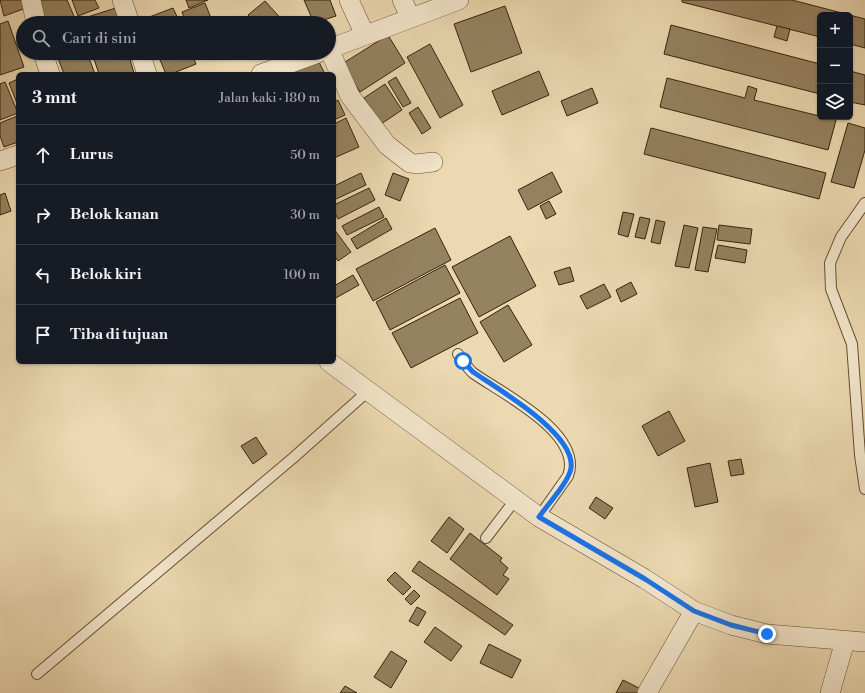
<!DOCTYPE html>
<html lang="id">
<head>
<meta charset="utf-8">
<style>
  :root { --surface:#171b24; --page:#242831; --text:#f1f3f6; --muted:#9ea1a6; --line:#363941 }
  body { margin:0; font-family:"Libre Bodoni",serif; background:var(--page); color:var(--text) }
  .controls { position:absolute; right:12px; top:12px; display:grid; overflow:hidden; border-radius:6px; box-shadow:0 1px 3px #0004 }
  .controls button { width:36px; height:36px; display:grid; place-items:center; padding:0; border:0; border-bottom:1px solid var(--line); background:var(--surface); color:var(--text); font:20px sans-serif }
  .stop { position:absolute; width:12px; height:12px; margin:-9px; border:3px solid #1a73e8; border-radius:50%; background:#fff }
  .stop.end { background:#1a73e8; border-color:#fff; box-shadow:0 1px 4px #0008 }
  .list { margin:0; padding:0; list-style:none }
  h2 { display:flex; justify-content:space-between; align-items:center; height:52px; margin:0; padding:0 16px; font-size:17px }
  h2 small { font-size:13px; font-weight:400; color:var(--muted) }
  .list li { display:grid; grid-template-columns:26px 1fr auto; gap:12px; align-items:center; box-sizing:border-box; height:60px; padding:0 16px; border-top:1px solid var(--line) }
  .list b { display:block; font-size:15px; white-space:nowrap }
  .list em { font-size:13px; font-style:normal; color:var(--muted) }
  .icon { flex:none; width:22px; height:22px; fill:none; stroke:currentColor; stroke-width:2; stroke-linecap:round; stroke-linejoin:round }
  .map { position:relative; flex:none; width:865px; height:693px; overflow:hidden }
  .search { position:absolute; background:var(--surface); box-shadow:0 1px 3px #0004; left:16px; top:16px; width:320px; height:44px; display:flex; align-items:center; gap:10px; box-sizing:border-box; padding:0 14px; border-radius:22px; color:var(--muted); font-size:15px }
  .panel { position:absolute; background:var(--surface); box-shadow:0 1px 3px #0004; left:16px; top:72px; width:320px; height:292px; border-radius:6px }
  .map>svg:first-child { display:block }
  .building { fill:#958260; stroke:#362309 }
  .lines { fill:none; stroke-linecap:round; stroke-linejoin:round }
  .lane-casing { stroke:#645033; stroke-width:12 }
  .street-casing { stroke:#645033; stroke-width:20 }
  .lane { stroke:#f3e6cc; stroke-width:10 }
  .street { stroke:#f3e6cc; stroke-width:19 }
  .route { stroke:#1a73e8; stroke-width:5 }
</style>
</head>
<body>
<div class="map">
<svg width="865" height="693" viewBox="0 0 865 693">
  <rect width="100%" height="100%" fill="#ecd9b1"/>
  <filter id="stains"><feTurbulence type="fractalNoise" baseFrequency=".005" numOctaves="4"/><feColorMatrix values="0 0 0 0 .2 0 0 0 0 .09 0 0 0 0 .02 0 0 0 .5 -.17"/></filter>
  <radialGradient id="worn" r=".72"><stop offset=".6" stop-color="#630" stop-opacity="0"/><stop offset="1" stop-color="#630" stop-opacity=".3"/></radialGradient>
  <g class="building">
    <polygon points="0,0 26,0 29,7 4,16"/>
    <polygon points="37,0 67,0 77,23 46,23"/>
    <polygon points="72,0 95,0 99,8 78,16"/>
    <polygon points="186,0 208,0 189,8"/>
    <polygon points="304,0 330,0 336,16 314,23"/>
    <polygon points="682,0 792,0 865,19 865,48 850,44 850,15 820,15 820,37 682,2"/>
    <polygon points="265,1 285,23 255,23 248,15"/>
    <polygon points="205,3 213,23 186,23 182,12"/>
    <polygon points="505,6 522,53 471,72 454,24"/>
    <polygon points="119,7 124,23 82,23 81,19"/>
    <polygon points="173,8 180,23 146,23 144,19"/>
    <polygon points="8,21 24,67 0,75 0,24"/>
    <polygon points="671,25 820,64 820,94 664,54"/>
    <polygon points="777,26 790,29 787,41 774,37"/>
    <polygon points="388,35 405,63 360,92 342,64"/>
    <polygon points="430,44 463,105 440,118 407,57"/>
    <polygon points="56,53 87,53 95,74 64,74"/>
    <polygon points="92,53 128,53 134,73 99,74"/>
    <polygon points="157,53 191,53 196,64 171,74 166,74"/>
    <polygon points="318,60 325,74 289,74"/>
    <polygon points="539,71 549,95 502,115 492,91"/>
    <polygon points="850,71 865,75 865,105 850,102"/>
    <polygon points="396,77 411,103 403,107 388,82"/>
    <polygon points="667,78 745,98 748,86 757,89 754,100 836,120 828,150 660,107"/>
    <polygon points="18,79 18,106 9,83"/>
    <polygon points="5,82 18,113 0,120 0,84"/>
    <polygon points="385,84 402,110 381,124 364,98"/>
    <polygon points="592,88 598,103 567,116 561,101"/>
    <polygon points="338,100 345,115 334,120 334,102"/>
    <polygon points="418,107 431,128 422,134 409,113"/>
    <polygon points="17,116 18,142 4,147 0,136 0,123"/>
    <polygon points="346,118 359,147 334,158 334,124"/>
    <polygon points="848,123 865,128 865,150 854,188 831,182"/>
    <polygon points="651,128 826,173 819,199 644,154"/>
    <polygon points="552,172 562,192 528,210 518,190"/>
    <polygon points="361,173 366,185 334,200 334,186"/>
    <polygon points="393,173 409,179 400,201 385,195"/>
    <polygon points="369,188 375,200 338,219 334,211 334,205"/>
    <polygon points="5,193 11,211 0,215 0,195"/>
    <polygon points="549,201 556,214 546,219 540,206"/>
    <polygon points="379,207 384,217 347,235 342,226"/>
    <polygon points="623,212 634,214 628,237 618,234"/>
    <polygon points="640,217 650,219 645,239 635,237"/>
    <polygon points="386,218 392,229 357,249 351,239"/>
    <polygon points="656,220 665,222 660,244 651,242"/>
    <polygon points="684,225 698,228 689,268 675,266"/>
    <polygon points="719,225 752,229 750,244 717,240"/>
    <polygon points="703,227 717,229 708,272 695,270"/>
    <polygon points="435,228 451,260 373,301 356,269"/>
    <polygon points="334,229 351,252 338,261 334,255"/>
    <polygon points="510,236 536,286 479,317 452,267"/>
    <polygon points="718,245 747,250 745,263 715,258"/>
    <polygon points="445,265 460,293 390,330 376,302"/>
    <polygon points="570,267 574,281 559,285 554,272"/>
    <polygon points="353,275 359,285 334,299 334,286"/>
    <polygon points="631,282 637,294 621,302 616,290"/>
    <polygon points="604,284 611,297 587,309 580,296"/>
    <polygon points="460,298 478,333 411,368 392,333"/>
    <polygon points="508,305 532,345 504,362 480,322"/>
    <polygon points="669,411 685,441 658,456 642,426"/>
    <polygon points="256,437 267,454 253,464 241,446"/>
    <polygon points="741,459 744,474 731,476 728,461"/>
    <polygon points="710,463 718,502 695,507 687,468"/>
    <polygon points="596,497 613,508 605,519 589,508"/>
    <polygon points="449,517 464,529 447,553 431,541"/>
    <polygon points="470,533 502,558 500,561 508,568 503,575 509,579 497,595 450,559"/>
    <polygon points="419,561 513,625 505,635 412,571"/>
    <polygon points="395,572 411,587 403,595 387,580"/>
    <polygon points="414,590 420,596 411,605 405,599"/>
    <polygon points="417,607 426,612 418,626 409,621"/>
    <polygon points="435,627 462,646 451,661 424,642"/>
    <polygon points="489,644 521,660 512,678 480,663"/>
    <polygon points="391,651 407,661 391,688 374,677"/>
    <polygon points="623,680 643,690 641,693 616,693"/>
    <polygon points="345,686 357,693 340,693"/>
  </g>
  <g class="lines">
    <g class="lane-casing">
      <g id="lane">
        <polyline points="865,203 841,237 830,263 831,289 852,344 860,455 865,489"/>
        <path d="M458 354C463 360 467 368 473 373 501 393 584 433 568 476L539 517"/>
        <polyline points="486,538 515,500"/>
        <polyline points="37,674 293,458 367,392"/>
      </g>
    </g>
    <g class="street-casing">
      <g id="street">
        <polyline points="31,0 36,23"/>
        <polyline points="122,0 130,23"/>
        <polyline points="349,0 365,35"/>
        <polyline points="402,0 411,18"/>
        <polyline points="329,49 350,96 387,145 410,163 416,164 433,162"/>
        <polyline points="329,49 459,0"/>
        <polyline points="43,53 50,74"/>
        <polyline points="140,53 147,74"/>
        <polyline points="261,74 318,53"/>
        <polyline points="0,161 18,155"/>
        <polyline points="329,362 539,517 645,579 694,611 731,625 767,634 865,642"/>
        <polyline points="647,693 694,611"/>
        <polyline points="830,693 845,641"/>
      </g>
    </g>
    <use href="#lane" class="lane"/>
    <use href="#street" class="street"/>
  </g>
  <g class="lines">
    <path class="route" d="M463 361 473 372C498 389 576 434 571 468 569 482 547 505 539 517L645 579 694 611 731 625 767 634"/>
  </g>
  <rect width="100%" height="100%" filter="url(#stains)"/>
  <rect width="100%" height="100%" fill="url(#worn)"/>
</svg>
<div class="controls">
<button>+</button>
<button>−</button>
<button><svg class="icon" aria-label="layers" viewBox="0 0 24 24"><path d="M12 4l9 5-9 5-9-5zM3 14l9 5 9-5"/></svg></button>
</div>
<div class="stop" style="left:463px;top:361px"></div>
<div class="stop end" style="left:767px;top:634px"></div>
<div class="search"><svg class="icon" aria-label="search" viewBox="0 0 24 24"><circle cx="10" cy="10" r="6"/><path d="M15 15l6 6"/></svg>Cari di sini</div>
<section class="panel">
<h2>3 mnt<small>Jalan kaki · 180 m</small></h2>
<ul class="list">
<li><svg class="icon" aria-label="ahead" viewBox="0 0 24 24"><path d="M12 20V5M6 11l6-6 6 6"/></svg><div><b>Lurus</b></div><em>50 m</em></li>
<li><svg class="icon" aria-label="right" viewBox="0 0 24 24"><path d="M7 20v-9h11M14 6l5 5-5 5"/></svg><div><b>Belok kanan</b></div><em>30 m</em></li>
<li><svg class="icon" aria-label="left" viewBox="0 0 24 24"><path d="M17 20v-9H6M10 6l-5 5 5 5"/></svg><div><b>Belok kiri</b></div><em>100 m</em></li>
<li><svg class="icon" aria-label="arrive" viewBox="0 0 24 24"><path d="M6 21V4h12l-3 4 3 4H6"/></svg><div><b>Tiba di tujuan</b></div></li>
</ul>
</section>
</div>
</body>
</html>
